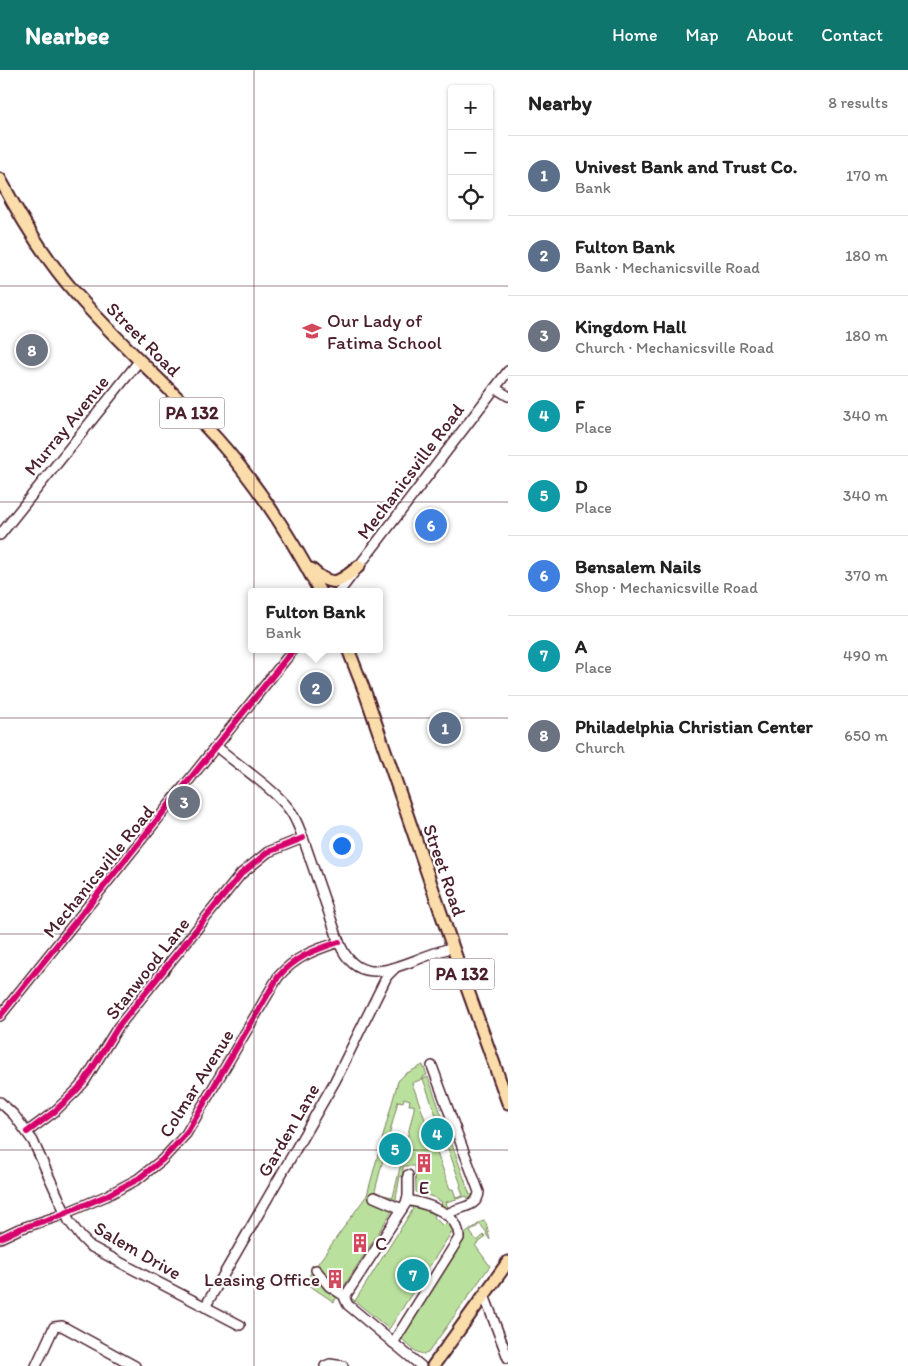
<!DOCTYPE html>
<html lang="en">
<head>
<meta charset="utf-8">
<style>
  :root { --surface:#fff; --page:#f2f2f2; --text:#222; --muted:#767676; --line:#e0e0e0; --accent:#0f766e }
  body { margin:0; font-family:Itim,sans-serif; background:var(--page); color:var(--text) }
  .controls { position:absolute; right:15px; top:15px; display:grid; overflow:hidden; border-radius:5px; box-shadow:0 1px 4px #0004 }
  .controls button { width:45px; height:45px; display:grid; place-items:center; padding:0; border:0; border-bottom:1px solid var(--line); background:var(--surface); color:var(--text); font:25px sans-serif }
  .you { position:absolute; left:341px; top:775px; width:18px; height:18px; margin:-12px; border:4px solid #fff; border-radius:50%; background:#1a73e8; box-shadow:0 0 0 8px #1a73e833 }
  .badge { display:grid; place-items:center; width:32px; height:32px; border-radius:50%; background:var(--accent); color:#fff; font-size:16px; font-weight:700 }
  .pin { position:absolute; translate:-50% -50%; border:2px solid #fff; box-shadow:0 1px 5px #0006 }
  .popup { position:absolute; left:248px; top:518px; width:135px; height:65px; box-sizing:border-box; display:grid; place-content:center; border-radius:5px; background:var(--surface); filter:drop-shadow(0 1px 4px #0005); font-size:16px; white-space:nowrap; color:var(--muted) }
  .popup b { font-size:19px; color:var(--text) }
  .popup::after { content:''; position:absolute; left:50%; top:100%; margin-left:-10px; border:10px solid transparent; border-top-color:var(--surface) }
  .list { margin:0; padding:0; list-style:none }
  h2 { display:flex; justify-content:space-between; align-items:center; height:65px; margin:0; padding:0 20px; font-size:21px }
  h2 small { font-size:16px; font-weight:400; color:var(--muted) }
  .list li { display:grid; grid-template-columns:32px 1fr auto; gap:15px; align-items:center; box-sizing:border-box; height:80px; padding:0 20px; border-top:1px solid var(--line) }
  .list b { display:block; font-size:19px; white-space:nowrap }
  .list p { margin:0; font-size:16px; white-space:nowrap; color:var(--muted) }
  .list em { font-size:16px; font-style:normal; color:var(--muted) }
  .icon { flex:none; width:28px; height:28px; fill:none; stroke:currentColor; stroke-width:2; stroke-linecap:round; stroke-linejoin:round }
  .map { position:relative; flex:none; width:508px; height:1296px; overflow:hidden }
  header { display:flex; align-items:center; gap:30px; box-sizing:border-box; height:70px; padding:0 25px; background:var(--accent); color:#fff }
  header strong { font-size:24px }
  nav { display:flex; gap:28px; margin-inline-start:auto; font-size:18px }
  main { display:flex }
  aside { flex:1; background:var(--surface) }
  .map>svg:first-child { display:block }
  .green { fill:#b9e19d; stroke:#828064; fill-rule:evenodd }
  .lines { fill:none; stroke-linecap:round; stroke-linejoin:round }
  .minor-casing { stroke:#4a1f2b; stroke-width:12 }
  .major-casing { stroke:#4a1f2b; stroke-width:15 }
  .minor { stroke:#fff; stroke-width:9 }
  .major { stroke:#fbddab; stroke-width:11 }
  .cycleway-casing { stroke:#fff; stroke-width:9 }
  .cycleway { stroke:#d6006c; stroke-width:6 }
  .grid { fill:none; stroke:#4a1f2b; stroke-width:1; stroke-opacity:0.55 }
  .labels { text-anchor:middle; stroke-width:4.5; stroke-linejoin:round; paint-order:stroke }
  .shield { fill:#fff; stroke:#80626b; stroke-width:1 }
  .shield-label { font-size:18px; font-weight:bold; fill:#4a1f2b }
  .poi-label { font-size:19px; fill:#4a1f2b; stroke:#fff; text-anchor:start }
  .street-label { font-size:19px; fill:#4a1f2b; stroke:#fff }
</style>
</head>
<body>
<header>
<strong>Nearbee</strong>
<nav><a>Home</a><a>Map</a><a>About</a><a>Contact</a></nav>
</header>
<main>
<div class="map">
<svg width="508" height="1296" viewBox="0 0 508 1296">
  <rect width="100%" height="100%" fill="#fff"/>
  <filter id="ink" filterUnits="userSpaceOnUse"><feTurbulence type="fractalNoise" baseFrequency=".02" numOctaves="2"/><feDisplacementMap in="SourceGraphic" scale="10" xChannelSelector="R" yChannelSelector="G"/><feConvolveMatrix kernelMatrix="1 2 1 2 8 2 1 2 1" color-interpolation-filters="sRGB"/></filter>
  <g filter="url(#ink)">
    <g class="green">
      <path d="M423 995 427 1005 423 1007V1009L428 1007 470 1125 476 1124 469 1132 467 1126 446 1132 448 1138 444 1139 440 1138 442 1132 433 1127 416 1122 415 1096H403V1106H400L395 1134 376 1127 378 1124 393 1127 414 1039V1035H409L410 1030 404 1028 403 1032 398 1031 375 1121 371 1127 394 1138 341 1221 332 1215 316 1196 367 1125 398 1011 405 1004ZM423 1009 461 1115 460 1116 463 1126 456 1128 453 1119H450L412 1013Z"/>
      <polygon points="409,1135 436,1142 434,1147 443,1156 447,1152 456,1164 455,1166 451,1163 389,1259 355,1231 353,1236 349,1230 351,1228 355,1231 413,1139"/>
      <path d="M484 1151 486 1153 490 1170 486 1164 487 1163 480 1154 470 1162 477 1171 484 1165 485 1168 475 1175 490 1196 428 1283C418 1287 409 1275 402 1269L403 1260 466 1163 481 1152Z"/>
      <polygon points="314,1199 338,1225 334,1232 304,1212"/>
    </g>
    <g class="lines">
      <g class="minor-casing">
        <g id="minor">
          <polyline points="495,318 508,326"/>
          <polyline points="0,465 140,290"/>
          <polyline points="339,522 508,301"/>
          <path d="M217 677C238 695 273 718 289 739 296 748 299 758 303 768L339 872C355 913 384 902 416 890 428 885 441 881 453 877"/>
          <polyline points="0,946 294,579"/>
          <path d="M432 996 479 1122C478 1139 457 1136 446 1145"/>
          <polyline points="0,1032 14,1045 33,1071 69,1151 81,1167 90,1176 125,1195 240,1255"/>
          <polyline points="27,1062 54,1042 75,1022 84,1012 118,957 241,804 268,782 303,768"/>
          <polyline points="408,1105 408,1126 406,1133 346,1225 345,1229 348,1235 421,1296"/>
          <polyline points="374,1127 402,1139"/>
          <path d="M0 1168 19 1159 56 1147 106 1126 138 1109 162 1090 186 1064 278 907C295 887 314 880 339 872"/>
          <polyline points="316,1200 329,1216 346,1227"/>
          <polyline points="484,1225 508,1288"/>
          <polyline points="205,1237 335,1011 387,906 395,898"/>
          <path d="M393 1273 459 1168C459 1142 427 1134 407 1130"/>
          <polyline points="36,1296 54,1257 62,1256 135,1296"/>
          <polyline points="325,1296 330,1294 343,1296"/>
        </g>
      </g>
      <g class="major-casing">
        <g id="major">
          <path d="M0 109C22 151 46 190 77 225 121 276 172 319 217 369 258 415 291 467 320 522"/>
          <path d="M311 499C332 519 339 513 359 496"/>
          <polyline points="348,579 366,625 461,901 508,1033"/>
          <polyline points="433,1296 508,1192"/>
        </g>
      </g>
      <use href="#minor" class="minor"/>
      <use href="#major" class="major"/>
      <g class="cycleway-casing">
        <g id="cycleway">
          <polyline points="0,946 294,579"/>
          <polyline points="27,1062 54,1042 75,1022 84,1012 118,957 241,804 268,782 303,768"/>
          <path d="M0 1168 19 1159 56 1147 106 1126 138 1109 162 1090 186 1064 278 907C295 887 314 880 339 872"/>
        </g>
      </g>
      <use href="#cycleway" class="cycleway"/>
    </g>
  </g>
  <path class="grid" d="M254 0V1296M0 216H508M0 432H508M0 648H508M0 864H508M0 1080H508"/>
  <defs>
    <g id="school-bare" transform="scale(1.5)"><path d="M0-5L7-2L0 1L-7-2ZM-4 1L0 2.5L4 1V4Q0 6-4 4Z" fill="#d1495b" stroke="#fff" stroke-width="2.5" paint-order="stroke"/></g>
    <g id="building-bare" transform="scale(1.5)"><path d="M-4-6H4V6H1V3H-1V6H-4ZM-2.5-4.3h1.7v1.8h-1.7ZM.8-4.3h1.7v1.8H.8ZM-2.5-1h1.7V.8h-1.7ZM.8-1h1.7V.8H.8Z" fill="#d1495b" stroke="#fff" stroke-width="2.5" paint-order="stroke"/></g>
  </defs>
  <g fill-rule="evenodd">
    <use href="#school-bare" x="312" y="261"/>
    <use href="#building-bare" x="424" y="1093"/>
    <use href="#building-bare" x="360" y="1173"/>
    <use href="#building-bare" x="335" y="1209"/>
  </g>
  <g class="labels">
    <g class="shield">
      <rect x="159.5" y="327.5" width="65" height="31" rx="4"/>
      <rect x="429.5" y="888.5" width="65" height="31" rx="4"/>
    </g>
    <g class="shield-label">
      <text x="192" y="349">PA 132</text>
      <text x="462" y="910">PA 132</text>
    </g>
    <g class="poi-label">
      <text x="327" y="257">Our Lady of<tspan x="327" dy="22">Fatima School</tspan></text>
      <text x="424" y="1124" text-anchor="middle">E</text>
      <text x="375" y="1180">C</text>
      <text x="320" y="1216" text-anchor="end">Leasing Office</text>
    </g>
    <g class="street-label">
      <text transform="translate(144 269) rotate(45)" y="7">Street Road</text>
      <text transform="translate(66 355) rotate(-51)" y="7">Murray Avenue</text>
      <text transform="translate(410 401) rotate(-53)" y="7">Mechanicsville Road</text>
      <text transform="translate(445 800) rotate(71)" y="7">Street Road</text>
      <text transform="translate(98 801) rotate(-51)" y="7">Mechanicsville Road</text>
      <text transform="translate(147 898) rotate(-52)" y="7">Stanwood Lane</text>
      <text transform="translate(196 1013) rotate(-58)" y="7">Colmar Avenue</text>
      <text transform="translate(288 1060) rotate(-60)" y="7">Garden Lane</text>
      <text transform="translate(138 1180) rotate(30)" y="7">Salem Drive</text>
    </g>
  </g>
</svg>
<div class="controls">
<button>+</button>
<button>−</button>
<button><svg class="icon" aria-label="locate" viewBox="0 0 24 24"><circle cx="12" cy="12" r="6"/><path d="M12 2v4M12 18v4M2 12h4M18 12h4"/></svg></button>
</div>
<div class="you"></div>
<div class="pin badge" style="left:445px;top:658px;background:#5c6f8a">1</div>
<div class="pin badge" style="left:316px;top:618px;background:#5c6f8a">2</div>
<div class="popup"><b>Fulton Bank</b>Bank</div>
<div class="pin badge" style="left:184px;top:732px;background:#6b7280">3</div>
<div class="pin badge" style="left:437px;top:1064px;background:#0f9aa8">4</div>
<div class="pin badge" style="left:395px;top:1079px;background:#0f9aa8">5</div>
<div class="pin badge" style="left:431px;top:455px;background:#3f7fe0">6</div>
<div class="pin badge" style="left:413px;top:1205px;background:#0f9aa8">7</div>
<div class="pin badge" style="left:32px;top:280px;background:#6b7280">8</div>
</div>
<aside>
<h2>Nearby<small>8 results</small></h2>
<ul class="list">
<li><span class="badge" style="background:#5c6f8a">1</span><div><b>Univest Bank and Trust Co.</b><p>Bank</p></div><em>170 m</em></li>
<li><span class="badge" style="background:#5c6f8a">2</span><div><b>Fulton Bank</b><p>Bank · Mechanicsville Road</p></div><em>180 m</em></li>
<li><span class="badge" style="background:#6b7280">3</span><div><b>Kingdom Hall</b><p>Church · Mechanicsville Road</p></div><em>180 m</em></li>
<li><span class="badge" style="background:#0f9aa8">4</span><div><b>F</b><p>Place</p></div><em>340 m</em></li>
<li><span class="badge" style="background:#0f9aa8">5</span><div><b>D</b><p>Place</p></div><em>340 m</em></li>
<li><span class="badge" style="background:#3f7fe0">6</span><div><b>Bensalem Nails</b><p>Shop · Mechanicsville Road</p></div><em>370 m</em></li>
<li><span class="badge" style="background:#0f9aa8">7</span><div><b>A</b><p>Place</p></div><em>490 m</em></li>
<li><span class="badge" style="background:#6b7280">8</span><div><b>Philadelphia Christian Center</b><p>Church</p></div><em>650 m</em></li>
</ul>
</aside>
</main>
</body>
</html>
